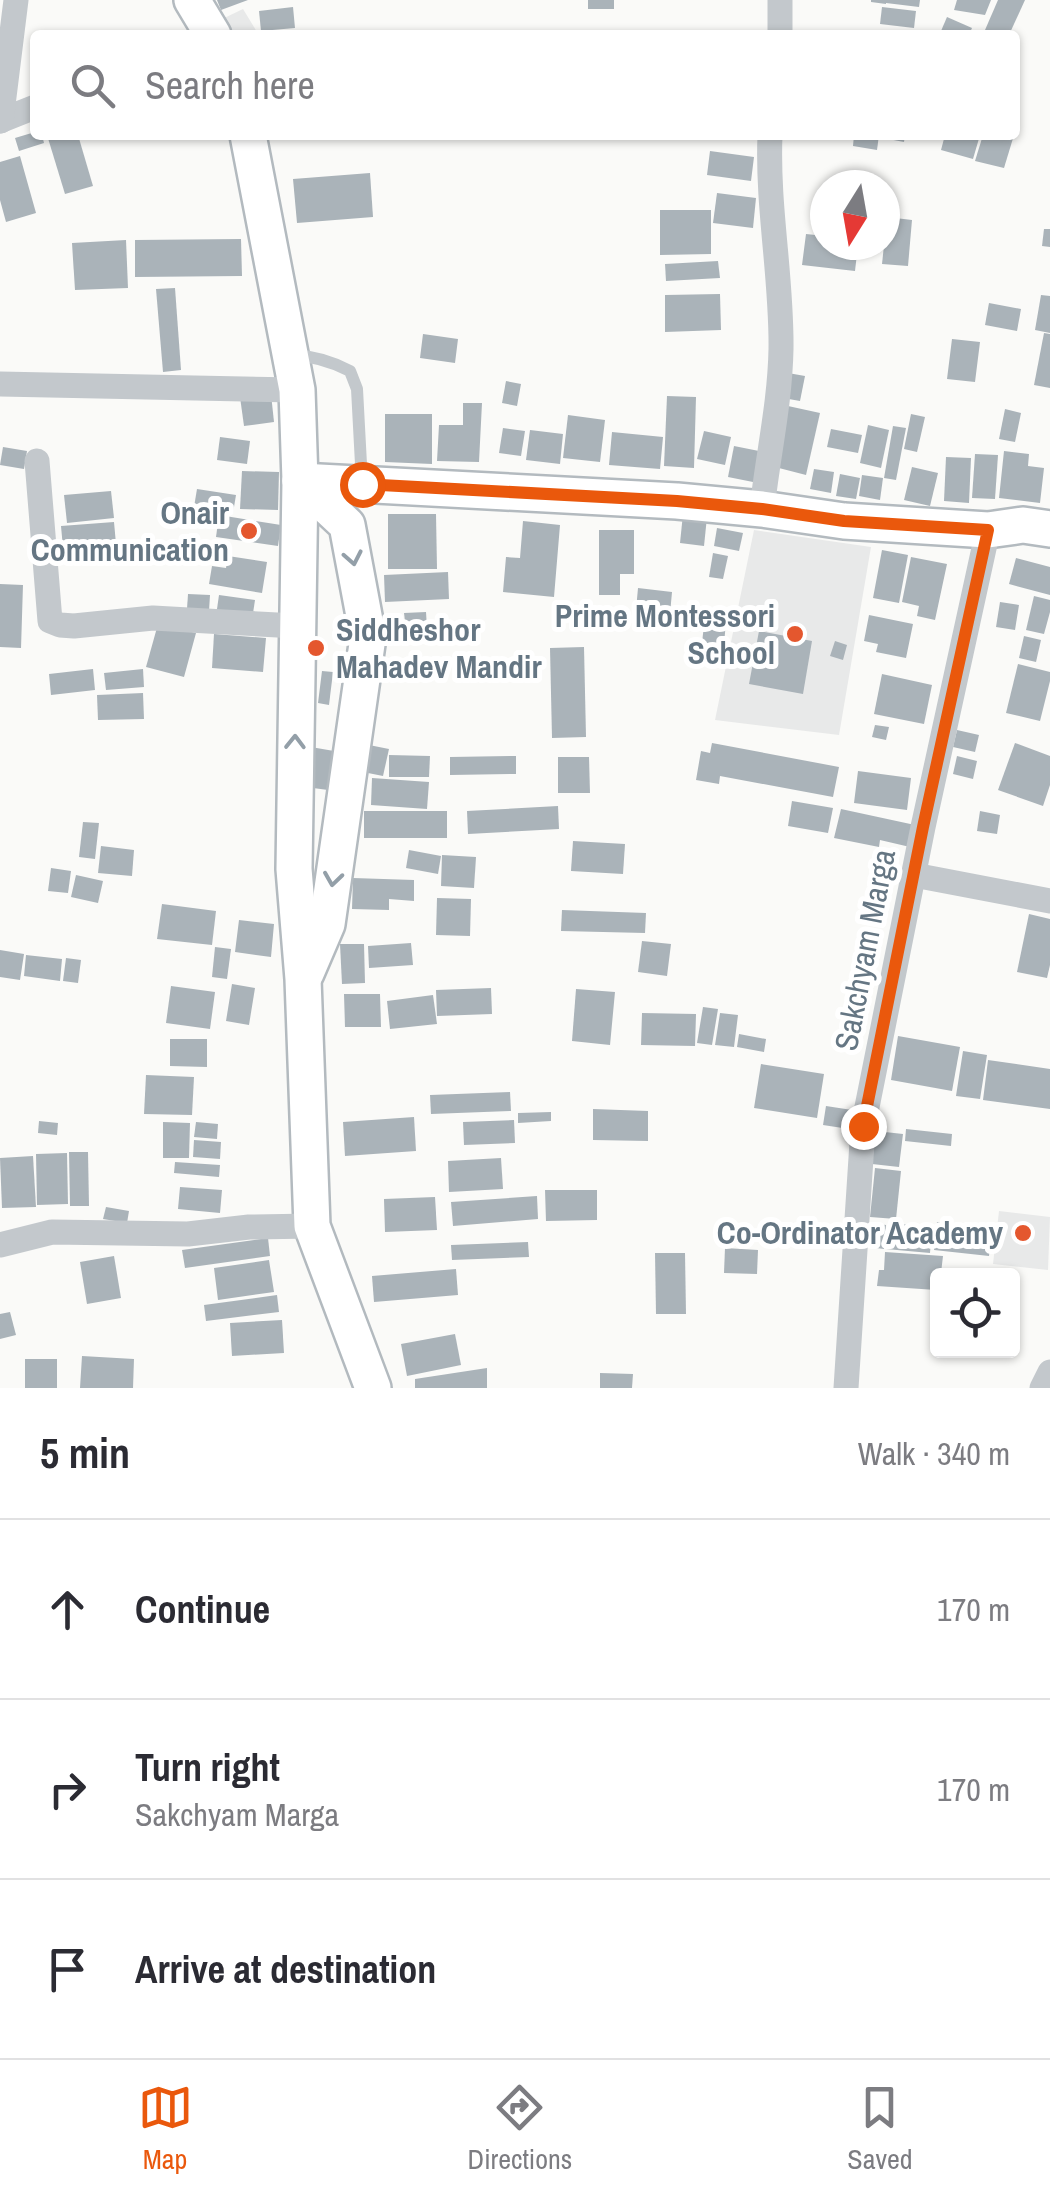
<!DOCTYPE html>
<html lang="en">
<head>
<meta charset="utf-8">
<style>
  :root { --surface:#fff; --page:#f7f7f7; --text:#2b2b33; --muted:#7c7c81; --line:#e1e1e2; --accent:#ea580c }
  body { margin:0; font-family:"Archivo Narrow",sans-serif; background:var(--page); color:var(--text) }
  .controls { position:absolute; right:30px; bottom:30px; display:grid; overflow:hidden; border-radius:10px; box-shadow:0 2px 8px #0004 }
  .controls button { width:90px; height:90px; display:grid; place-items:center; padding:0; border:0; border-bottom:2px solid var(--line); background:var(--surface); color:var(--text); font:50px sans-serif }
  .compass { position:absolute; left:810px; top:170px; width:90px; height:90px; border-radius:50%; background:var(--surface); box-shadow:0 2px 8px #0004; rotate:191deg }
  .stop { position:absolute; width:30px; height:30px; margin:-22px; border:8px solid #ea580c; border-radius:50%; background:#fff }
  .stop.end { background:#ea580c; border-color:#fff; box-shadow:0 2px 10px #0008 }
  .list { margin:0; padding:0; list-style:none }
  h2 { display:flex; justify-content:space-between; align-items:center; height:130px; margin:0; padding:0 40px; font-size:42px }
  h2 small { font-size:32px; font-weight:400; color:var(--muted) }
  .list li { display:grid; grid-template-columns:65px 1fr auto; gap:30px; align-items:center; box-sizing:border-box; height:180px; padding:0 40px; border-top:2px solid var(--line) }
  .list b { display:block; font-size:38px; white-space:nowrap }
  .list p { margin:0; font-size:32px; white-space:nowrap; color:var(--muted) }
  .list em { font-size:32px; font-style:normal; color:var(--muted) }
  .icon { flex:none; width:55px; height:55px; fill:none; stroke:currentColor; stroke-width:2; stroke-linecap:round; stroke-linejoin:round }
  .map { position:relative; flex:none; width:1050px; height:1388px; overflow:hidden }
  .search { position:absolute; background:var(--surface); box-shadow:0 2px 8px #0004; left:30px; right:30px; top:30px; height:110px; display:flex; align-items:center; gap:25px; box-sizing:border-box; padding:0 35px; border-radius:10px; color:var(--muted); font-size:38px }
  .sheet { height:670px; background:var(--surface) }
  nav { display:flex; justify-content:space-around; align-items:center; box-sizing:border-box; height:140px; border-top:2px solid var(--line); background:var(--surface); font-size:28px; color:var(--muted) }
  nav a { display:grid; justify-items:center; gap:5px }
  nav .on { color:var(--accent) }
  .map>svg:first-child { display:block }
  .built { fill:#e8e9e9 }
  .building { fill:#aab3b9 }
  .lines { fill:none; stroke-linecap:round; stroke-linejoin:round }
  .secondary-casing { stroke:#b3babf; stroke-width:40 }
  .lane { stroke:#c3c8cc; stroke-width:12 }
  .street { stroke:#c3c8cc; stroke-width:25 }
  .secondary { stroke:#fff; stroke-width:35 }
  .oneway { stroke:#939fa8 }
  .route { stroke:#ea580c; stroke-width:12 }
  .poi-dot { fill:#e4572e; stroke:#fff; stroke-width:4 }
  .labels { text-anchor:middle; stroke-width:10; stroke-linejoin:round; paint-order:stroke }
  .poi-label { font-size:32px; font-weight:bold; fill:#657683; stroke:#fff; text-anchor:end }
  .street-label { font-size:32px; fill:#657683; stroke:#fff }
</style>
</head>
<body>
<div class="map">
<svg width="1050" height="1388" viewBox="0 0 1050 1388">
  <rect width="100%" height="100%" fill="#fafaf8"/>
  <g class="built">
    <polygon points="243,9 257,32 253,35 227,35 218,21"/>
    <polygon points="754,530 871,547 839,735 715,720"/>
    <polygon points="999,1211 1050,1217 1048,1270 993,1264"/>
  </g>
  <g class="building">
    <polygon points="217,0 248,0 221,10"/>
    <rect x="588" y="0" width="26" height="9"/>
    <polygon points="871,0 920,0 919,7 886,3 886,4 871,2"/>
    <polygon points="957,0 991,0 985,15 954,10"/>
    <polygon points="998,0 1025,0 1009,35 994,35 985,30"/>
    <polygon points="293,7 295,28 261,31 259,11"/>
    <polygon points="882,7 916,11 914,28 880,24"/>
    <polygon points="947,17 972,28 969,35 950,35 941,31"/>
    <polygon points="35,132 35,135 42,135 44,143 19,151 15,138"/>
    <polygon points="47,135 78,135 93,186 65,194"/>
    <polygon points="854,135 879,135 877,150 853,146"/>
    <polygon points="883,135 905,135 904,142 883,138"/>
    <polygon points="945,135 980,135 973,159 941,150"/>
    <polygon points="983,135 1014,135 1004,168 975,161"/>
    <polygon points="710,151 754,157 751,181 707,175"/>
    <polygon points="20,156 36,213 6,222 0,200 0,162"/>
    <polygon points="370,173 373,217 297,223 293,179"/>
    <polygon points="717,193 756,198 753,228 713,223"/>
    <polygon points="660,210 711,210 711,254 660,255"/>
    <polygon points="887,217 912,220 908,266 882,264"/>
    <polygon points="1044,229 1050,229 1050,247 1042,246"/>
    <polygon points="806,234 825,236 825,245 858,245 855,271 802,265"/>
    <polygon points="241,239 242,276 135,277 135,240"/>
    <polygon points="126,240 128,288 75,290 72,243"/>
    <polygon points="718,261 720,278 666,281 665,264"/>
    <polygon points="175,288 181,370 163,372 156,289"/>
    <polygon points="720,294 721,330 665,332 665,295"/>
    <polygon points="1041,295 1050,296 1050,333 1035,330"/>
    <polygon points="989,303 1021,309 1017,331 985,325"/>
    <polygon points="1044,333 1050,334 1050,388 1034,385"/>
    <polygon points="423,334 458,339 455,363 420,358"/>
    <polygon points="952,339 980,342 975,382 947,379"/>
    <polygon points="788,373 805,376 800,401 783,398"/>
    <polygon points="506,381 521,384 517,406 502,403"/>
    <polygon points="271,394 274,422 244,426 240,397"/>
    <polygon points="667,396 696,397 694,468 664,466"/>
    <polygon points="463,403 482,403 479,462 437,461 439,425 463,425"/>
    <polygon points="788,406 820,413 806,475 775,467"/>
    <polygon points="1005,409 1021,413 1015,442 999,439"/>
    <polygon points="385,414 432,414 432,464 385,462"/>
    <polygon points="911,414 925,417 917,452 904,449"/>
    <polygon points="568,415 605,420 600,462 563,458"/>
    <polygon points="868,425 889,430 881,468 860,463"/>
    <polygon points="893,426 906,428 896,480 884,478"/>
    <polygon points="503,428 525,431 521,456 499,453"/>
    <polygon points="831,429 862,435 858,453 827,447"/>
    <polygon points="530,430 563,434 560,464 526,460"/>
    <polygon points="704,431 731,437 725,465 697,459"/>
    <polygon points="612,432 663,437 660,469 609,465"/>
    <polygon points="220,437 250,441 247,464 217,460"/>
    <polygon points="734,446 764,452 758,483 728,477"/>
    <polygon points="3,447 27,451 24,469 0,465"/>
    <polygon points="1004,451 1029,454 1028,466 1044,468 1040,503 999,498"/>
    <polygon points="975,454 998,455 995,499 972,498"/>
    <polygon points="946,457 971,458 969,503 944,501"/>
    <polygon points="912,467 938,473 930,506 904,500"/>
    <polygon points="814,469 834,472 831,493 810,489"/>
    <polygon points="242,471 279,472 278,510 240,509"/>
    <polygon points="840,474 860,478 856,499 836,496"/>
    <polygon points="862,475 883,478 880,500 859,496"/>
    <polygon points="197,489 236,495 233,513 194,507"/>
    <polygon points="111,491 114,518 67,523 64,495"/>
    <polygon points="388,514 436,514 437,569 388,569"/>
    <polygon points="683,514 707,517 704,546 680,543"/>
    <polygon points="219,515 281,525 278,546 216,537"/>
    <polygon points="523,521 560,525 554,597 503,592 506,557 520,558"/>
    <polygon points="114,522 117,555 64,559 61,526"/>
    <polygon points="717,528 743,533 739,551 714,546"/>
    <polygon points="599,530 634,530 634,574 620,574 620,595 599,595"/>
    <polygon points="882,550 908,555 899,603 873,598"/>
    <polygon points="713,553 728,556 723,579 709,577"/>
    <polygon points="228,556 267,562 262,593 209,584 212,566 226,568"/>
    <polygon points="911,557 947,564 935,620 917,616 919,606 902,602"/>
    <polygon points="1016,558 1050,567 1050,595 1009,584"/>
    <polygon points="448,572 449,599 385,602 384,575"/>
    <polygon points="0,584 23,585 21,648 0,647"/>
    <polygon points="638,588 672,592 670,614 636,610"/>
    <polygon points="188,594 210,595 209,611 187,609"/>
    <polygon points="219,595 255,600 252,620 216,616"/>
    <polygon points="1034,596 1050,600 1050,612 1044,634 1026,630"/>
    <polygon points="1000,602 1019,605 1015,630 996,627"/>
    <polygon points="706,607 727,609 724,645 702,643"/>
    <polygon points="426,612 427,629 406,630 404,613"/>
    <polygon points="869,615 913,624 906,658 876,652 878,644 864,641"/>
    <polygon points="158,624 196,633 184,677 146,667"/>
    <polygon points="759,631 812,641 803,694 749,684"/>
    <polygon points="214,634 266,638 263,672 212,668"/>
    <polygon points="1024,636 1041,640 1036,662 1019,658"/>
    <polygon points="309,639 326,641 324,656 308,655"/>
    <polygon points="835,641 847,645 843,660 830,656"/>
    <polygon points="584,647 586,737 552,738 550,648"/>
    <polygon points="1018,664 1050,672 1050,681 1040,721 1006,713"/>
    <polygon points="93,669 95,690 51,695 49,674"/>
    <polygon points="143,669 144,687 106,690 104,673"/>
    <polygon points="322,671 333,672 329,705 318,703"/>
    <polygon points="882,674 932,685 924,724 874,714"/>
    <polygon points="143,693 144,719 98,720 97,695"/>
    <polygon points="875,725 889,727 886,740 872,737"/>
    <polygon points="957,730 979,735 975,752 953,747"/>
    <polygon points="712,743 839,767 833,797 720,776 719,784 696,780 701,751 710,753"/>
    <polygon points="1015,743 1050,756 1050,785 1043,806 998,790"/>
    <polygon points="369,745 389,749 383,776 363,772"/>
    <polygon points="305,746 334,751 328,790 298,786"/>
    <polygon points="389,755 430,756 429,777 389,777"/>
    <polygon points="516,756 516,774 450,775 450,757"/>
    <polygon points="957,756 977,761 973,779 953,774"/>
    <polygon points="558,757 589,757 590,793 558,793"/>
    <polygon points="858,771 911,778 907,810 854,803"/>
    <polygon points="372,778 429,782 427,809 371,805"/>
    <polygon points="792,801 833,808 828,833 788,826"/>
    <polygon points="558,806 559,829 468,834 467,811"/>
    <polygon points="841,809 915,825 910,847 880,840 879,847 834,838"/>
    <rect x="364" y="811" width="83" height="27"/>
    <polygon points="980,811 1000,815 997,834 977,831"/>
    <polygon points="83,822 99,823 95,859 79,857"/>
    <polygon points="573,841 625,844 623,874 571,871"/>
    <polygon points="101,846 134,850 132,876 98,873"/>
    <polygon points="409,850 441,856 438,874 406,868"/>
    <polygon points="442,855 476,857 474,888 441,886"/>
    <polygon points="51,868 71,871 68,893 48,891"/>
    <polygon points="76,875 103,881 98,903 71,897"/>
    <polygon points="353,878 414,880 414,901 389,899 389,910 352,909"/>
    <polygon points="437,898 471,899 470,936 436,935"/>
    <polygon points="162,904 216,911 212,945 157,939"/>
    <polygon points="562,910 646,913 645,933 561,931"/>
    <polygon points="1029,914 1050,919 1050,965 1047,978 1017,972"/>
    <polygon points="239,920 274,924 271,957 235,952"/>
    <polygon points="642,941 671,944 667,976 638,972"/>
    <polygon points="411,943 413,965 369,968 368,946"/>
    <polygon points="340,944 364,944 365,983 342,984"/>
    <polygon points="215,947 231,949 227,979 212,977"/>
    <polygon points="0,950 24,954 20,980 0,977"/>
    <polygon points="26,955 62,959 60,981 24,976"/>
    <polygon points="66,958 81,960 78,983 63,981"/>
    <polygon points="232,984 255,988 249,1025 226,1021"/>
    <polygon points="171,986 215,992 210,1029 166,1023"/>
    <polygon points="491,988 492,1014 437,1016 436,990"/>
    <polygon points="576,989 615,992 610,1045 572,1041"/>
    <polygon points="344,994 380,994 381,1027 345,1027"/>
    <polygon points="433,995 437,1024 390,1029 387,1001"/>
    <polygon points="703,1007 718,1009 712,1045 697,1043"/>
    <polygon points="642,1013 696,1014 695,1046 641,1045"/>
    <polygon points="720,1013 738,1015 734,1047 715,1045"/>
    <polygon points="739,1034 766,1039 764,1052 737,1047"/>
    <polygon points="898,1036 960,1047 952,1091 891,1080"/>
    <polygon points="170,1039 207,1039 207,1067 170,1066"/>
    <polygon points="963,1051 987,1055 980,1099 956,1096"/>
    <polygon points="988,1060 1050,1069 1050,1109 983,1100"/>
    <polygon points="761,1064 824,1074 817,1118 754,1108"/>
    <polygon points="146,1075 194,1077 192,1115 144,1114"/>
    <polygon points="510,1092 511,1111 431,1114 430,1095"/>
    <polygon points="826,1106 852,1110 849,1129 823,1125"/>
    <polygon points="593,1109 648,1111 648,1141 593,1140"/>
    <polygon points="551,1112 551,1121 518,1123 518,1113"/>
    <polygon points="414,1117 416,1151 345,1156 343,1122"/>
    <polygon points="514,1120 515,1143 464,1145 463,1122"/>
    <polygon points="39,1121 58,1123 57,1135 38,1133"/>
    <polygon points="163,1122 190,1123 189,1158 163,1158"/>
    <polygon points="196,1122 218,1124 217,1139 194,1137"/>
    <polygon points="906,1129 952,1134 951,1146 905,1141"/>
    <polygon points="876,1131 903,1134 899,1167 872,1164"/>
    <polygon points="194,1140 221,1142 220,1159 193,1157"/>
    <polygon points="69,1152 88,1152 89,1206 70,1206"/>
    <polygon points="67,1153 68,1204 37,1205 36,1154"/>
    <polygon points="33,1156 36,1207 2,1208 0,1158"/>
    <polygon points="501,1158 503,1189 449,1192 448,1161"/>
    <polygon points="175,1162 220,1165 219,1177 174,1173"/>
    <polygon points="875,1168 901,1171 896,1219 870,1217"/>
    <polygon points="180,1187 222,1190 220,1213 178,1209"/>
    <polygon points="545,1190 597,1190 597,1220 546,1221"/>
    <polygon points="537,1196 538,1219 453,1226 451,1202"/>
    <polygon points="435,1197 437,1230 385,1232 384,1199"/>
    <polygon points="106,1207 129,1211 127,1223 103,1219"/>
    <polygon points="937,1222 992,1228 989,1256 934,1250"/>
    <polygon points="870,1223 886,1225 884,1249 868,1247"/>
    <polygon points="889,1223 932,1227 930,1253 886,1249"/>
    <polygon points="268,1238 270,1256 185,1268 182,1250"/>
    <polygon points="528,1242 529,1257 452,1260 451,1245"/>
    <polygon points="725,1248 758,1250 757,1274 724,1273"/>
    <polygon points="885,1252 943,1256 941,1273 937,1273 936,1290 877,1286 879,1270 884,1270"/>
    <polygon points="655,1253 685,1253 686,1314 656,1314"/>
    <polygon points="114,1256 121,1298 87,1304 80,1262"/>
    <polygon points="269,1260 274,1292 218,1300 214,1268"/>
    <polygon points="456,1269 458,1295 374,1302 372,1276"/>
    <polygon points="277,1295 279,1312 206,1321 204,1305"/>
    <polygon points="10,1312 16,1335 0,1339 0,1314"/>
    <polygon points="282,1320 284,1353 232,1356 230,1323"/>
    <polygon points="455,1334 461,1365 407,1376 401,1344"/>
    <polygon points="82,1356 134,1359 133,1388 80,1388"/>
    <rect x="25" y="1359" width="32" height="29"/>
    <polygon points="487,1368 487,1388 415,1388 415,1379"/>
    <polygon points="600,1373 633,1374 632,1388 600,1388"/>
  </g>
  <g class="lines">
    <g class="secondary-casing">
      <g id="secondary">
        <polyline points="192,0 213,35"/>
        <polyline points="248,135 297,390 300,481 294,869 303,979 312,1226 373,1388"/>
        <polyline points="300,481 677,501 762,509 844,521 988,530 1023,525 1050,529"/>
        <polyline points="300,481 347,525 368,637 327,924 306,973"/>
      </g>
    </g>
    <path class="lane" d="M292 355C314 356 331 361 350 371L357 389 362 483"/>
    <g class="street">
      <polyline points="780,35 780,0"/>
      <polyline points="0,121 35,107"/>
      <polyline points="1,121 16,0"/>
      <polyline points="0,384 297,390"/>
      <polyline points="37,461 50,621 60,625 74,626 153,618 296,626"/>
      <path d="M762 509C768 455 780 403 781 349 782 278 767 207 770 135"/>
      <polyline points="914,875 1050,901"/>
      <polyline points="0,1245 52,1232 188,1234 249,1227 312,1226"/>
      <polyline points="846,1388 863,1127 923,827 988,530"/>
      <polyline points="1042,1388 1050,1372"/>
    </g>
    <use href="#secondary" class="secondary"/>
  </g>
  <defs><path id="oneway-chevron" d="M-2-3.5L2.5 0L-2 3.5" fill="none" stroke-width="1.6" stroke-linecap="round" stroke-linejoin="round" transform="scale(2.5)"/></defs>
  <g class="oneway">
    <use href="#oneway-chevron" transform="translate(353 558) rotate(79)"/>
    <use href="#oneway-chevron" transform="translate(295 742) rotate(-89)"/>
    <use href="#oneway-chevron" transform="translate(333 879) rotate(98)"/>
  </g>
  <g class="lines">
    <polyline class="route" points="362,484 677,501 762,509 844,521 988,530 923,827 863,1126"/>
  </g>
  <g class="poi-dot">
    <circle cx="249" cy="531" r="10"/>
    <circle cx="795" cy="634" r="10"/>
    <circle cx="316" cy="648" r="10"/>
    <circle cx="1023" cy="1233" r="10"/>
  </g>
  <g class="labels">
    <g class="poi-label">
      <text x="229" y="524">Onair<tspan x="229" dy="37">Communication</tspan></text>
      <text x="775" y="627">Prime Montessori<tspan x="775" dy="37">School</tspan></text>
      <text x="336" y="641" text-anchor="start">Siddheshor<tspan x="336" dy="37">Mahadev Mandir</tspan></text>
      <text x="1003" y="1244">Co-Ordinator Academy</text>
    </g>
    <g class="street-label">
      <text transform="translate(865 950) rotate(-79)" y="11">Sakchyam Marga</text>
    </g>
  </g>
</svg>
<div class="controls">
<button><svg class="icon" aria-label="locate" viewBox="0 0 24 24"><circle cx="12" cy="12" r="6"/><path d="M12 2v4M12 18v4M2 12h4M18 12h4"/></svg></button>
</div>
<svg class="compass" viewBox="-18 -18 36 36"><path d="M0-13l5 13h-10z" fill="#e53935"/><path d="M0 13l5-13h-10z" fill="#7c7c81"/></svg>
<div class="stop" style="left:362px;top:484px"></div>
<div class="stop end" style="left:863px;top:1126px"></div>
<div class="search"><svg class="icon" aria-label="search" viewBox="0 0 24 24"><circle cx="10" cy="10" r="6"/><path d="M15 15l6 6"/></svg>Search here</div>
</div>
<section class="sheet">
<h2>5 min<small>Walk · 340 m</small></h2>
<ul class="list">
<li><svg class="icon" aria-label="ahead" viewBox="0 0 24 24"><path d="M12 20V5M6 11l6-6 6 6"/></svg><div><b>Continue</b></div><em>170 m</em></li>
<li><svg class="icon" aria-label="right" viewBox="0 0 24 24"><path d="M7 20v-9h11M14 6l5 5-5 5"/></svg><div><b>Turn right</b><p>Sakchyam Marga</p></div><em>170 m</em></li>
<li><svg class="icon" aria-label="arrive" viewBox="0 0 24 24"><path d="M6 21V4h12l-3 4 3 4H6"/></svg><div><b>Arrive at destination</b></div></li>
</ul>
</section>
<nav>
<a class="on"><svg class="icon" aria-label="map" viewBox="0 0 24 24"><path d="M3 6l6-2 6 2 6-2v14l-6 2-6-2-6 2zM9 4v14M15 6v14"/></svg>Map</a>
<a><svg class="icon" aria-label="directions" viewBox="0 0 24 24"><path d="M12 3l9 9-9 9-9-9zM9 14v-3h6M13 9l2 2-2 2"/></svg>Directions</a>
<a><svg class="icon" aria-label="saved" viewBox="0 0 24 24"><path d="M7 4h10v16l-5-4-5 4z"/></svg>Saved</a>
</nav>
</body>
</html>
